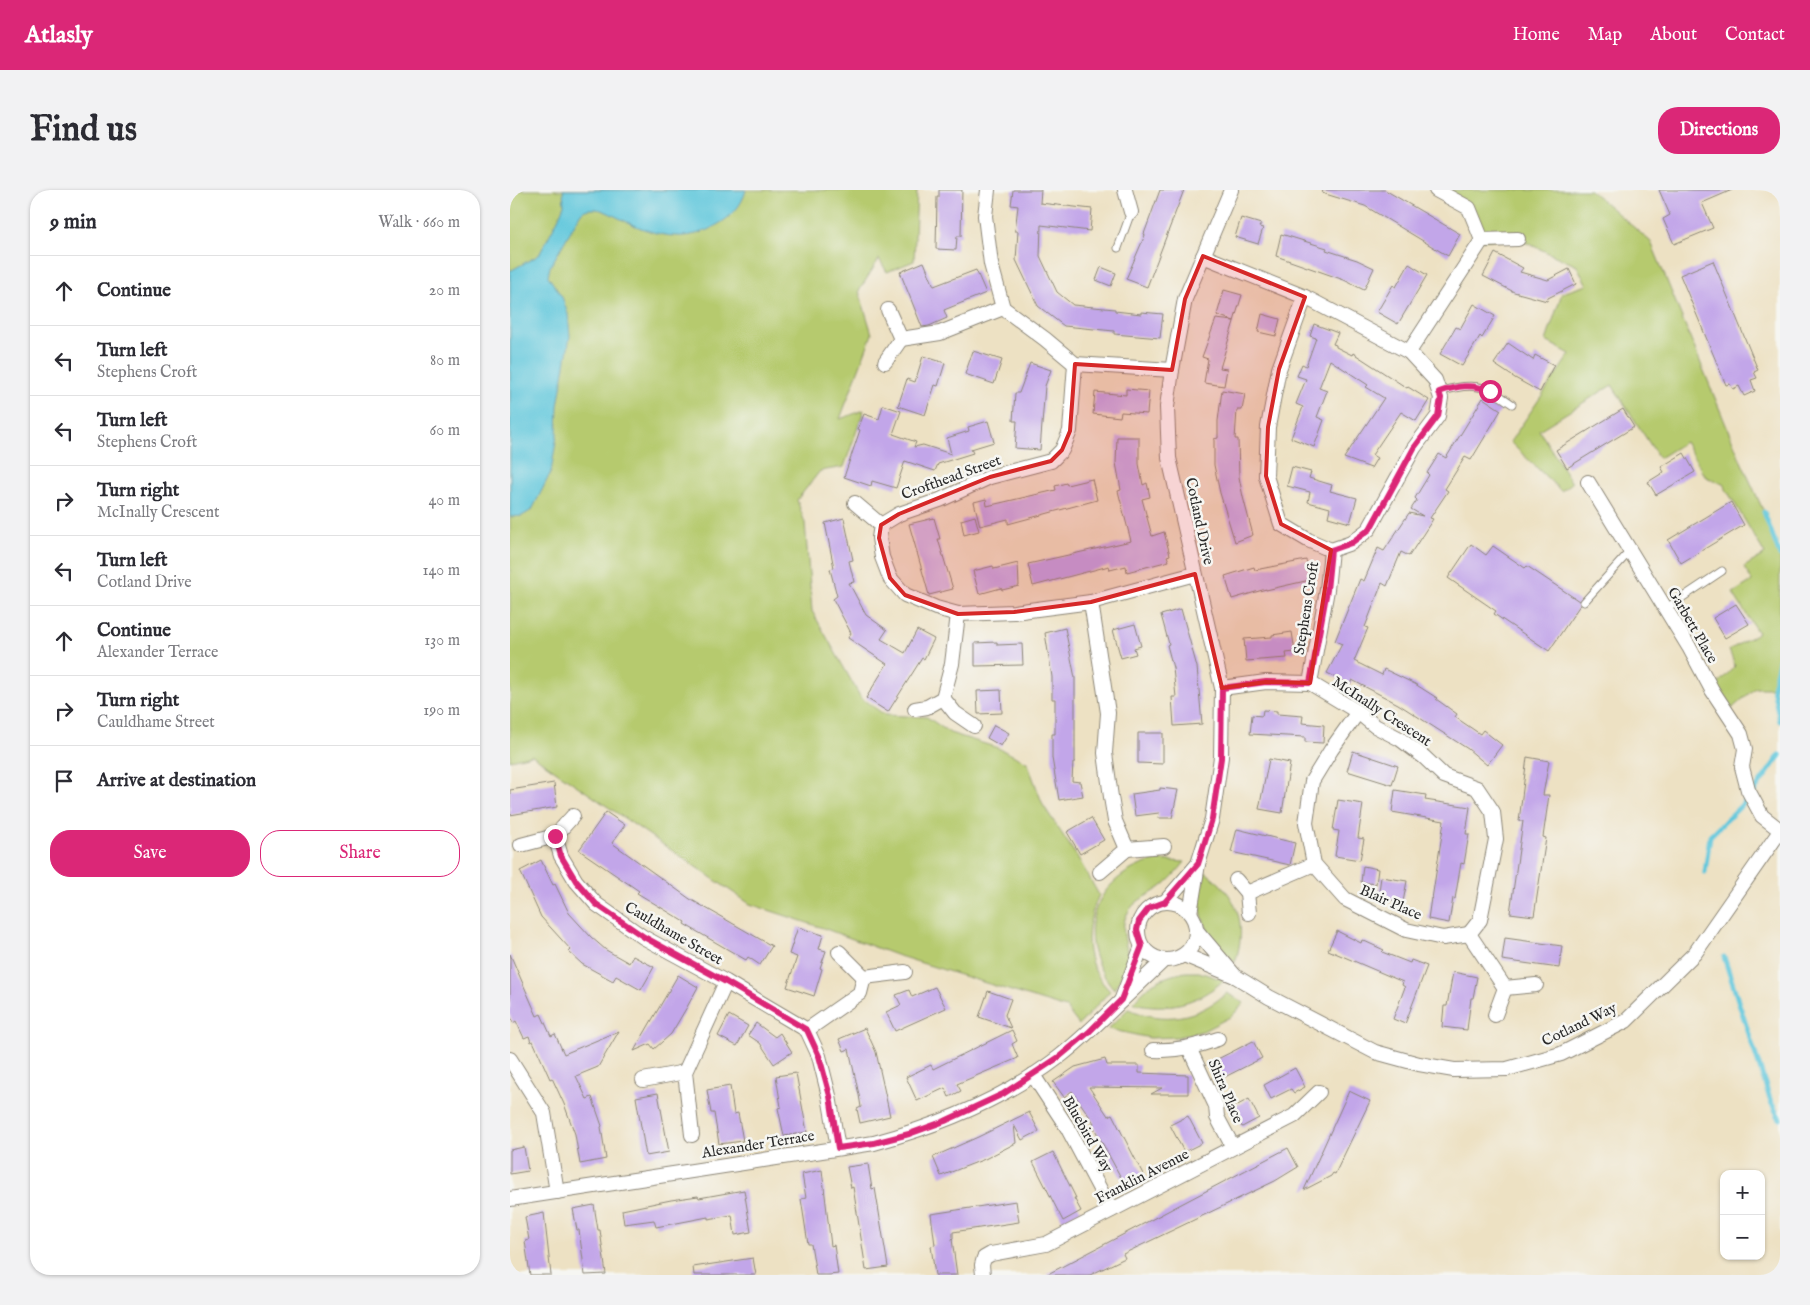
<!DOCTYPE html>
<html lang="en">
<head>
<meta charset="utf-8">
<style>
  :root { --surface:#fff; --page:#f2f2f3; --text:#2b2b33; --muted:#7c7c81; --line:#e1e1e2; --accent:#db2777 }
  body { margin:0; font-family:"IM FELL English",serif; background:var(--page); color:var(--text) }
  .controls { position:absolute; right:15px; bottom:15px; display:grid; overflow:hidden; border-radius:10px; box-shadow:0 1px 4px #0004 }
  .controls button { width:45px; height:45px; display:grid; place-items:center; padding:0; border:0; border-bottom:1px solid var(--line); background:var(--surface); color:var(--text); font:25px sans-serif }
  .stop { position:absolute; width:15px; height:15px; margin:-11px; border:4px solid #db2777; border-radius:50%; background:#fff }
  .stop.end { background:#db2777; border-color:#fff; box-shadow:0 1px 5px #0008 }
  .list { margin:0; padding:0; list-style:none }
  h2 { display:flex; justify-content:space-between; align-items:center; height:65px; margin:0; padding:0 20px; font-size:21px }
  h2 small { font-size:16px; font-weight:400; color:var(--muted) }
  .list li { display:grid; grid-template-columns:32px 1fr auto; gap:15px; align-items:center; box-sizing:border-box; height:70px; padding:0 20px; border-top:1px solid var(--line) }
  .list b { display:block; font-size:19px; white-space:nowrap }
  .list p { margin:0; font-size:16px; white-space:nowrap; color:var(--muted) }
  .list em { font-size:16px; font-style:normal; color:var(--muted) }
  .actions { display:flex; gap:10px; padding:15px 20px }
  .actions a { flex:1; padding:11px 0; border:1px solid var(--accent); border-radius:20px; text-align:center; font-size:18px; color:var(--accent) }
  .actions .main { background:var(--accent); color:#fff }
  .icon { flex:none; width:28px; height:28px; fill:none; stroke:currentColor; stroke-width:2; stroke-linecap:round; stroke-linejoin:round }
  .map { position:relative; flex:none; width:1270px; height:1085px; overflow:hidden; border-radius:20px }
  header { display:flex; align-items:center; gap:30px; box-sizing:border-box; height:70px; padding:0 25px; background:var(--accent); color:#fff }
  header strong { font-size:24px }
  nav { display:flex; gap:28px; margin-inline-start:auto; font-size:18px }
  .intro { display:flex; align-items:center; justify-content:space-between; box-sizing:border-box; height:120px; padding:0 30px }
  h1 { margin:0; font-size:35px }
  .button { padding:12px 22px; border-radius:20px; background:var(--accent); color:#fff; font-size:18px; font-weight:700 }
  main { display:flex; gap:30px; padding:0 30px }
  aside { flex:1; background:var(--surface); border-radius:20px; box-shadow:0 1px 4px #0004 }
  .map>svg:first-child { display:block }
  .green { fill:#b6ca6e; stroke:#707a4c }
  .water { fill:#60c7dc; stroke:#467984 }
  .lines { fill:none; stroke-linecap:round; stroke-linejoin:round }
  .stream { stroke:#60c7dc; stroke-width:5 }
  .building { fill:#c2a6e9 }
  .service-casing { stroke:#8c8677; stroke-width:9 }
  .minor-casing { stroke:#8c8677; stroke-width:16 }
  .service { stroke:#fff; stroke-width:7 }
  .minor { stroke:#fff; stroke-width:14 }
  .route { stroke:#db2777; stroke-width:6 }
  .marked { fill:#d62828; fill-opacity:0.2; stroke:#d62828; stroke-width:4; stroke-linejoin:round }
  .labels { text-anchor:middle; stroke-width:5; stroke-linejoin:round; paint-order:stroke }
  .street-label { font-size:15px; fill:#2b2b2b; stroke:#f6f6f2 }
</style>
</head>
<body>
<header>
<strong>Atlasly</strong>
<nav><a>Home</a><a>Map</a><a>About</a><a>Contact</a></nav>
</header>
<div class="intro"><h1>Find us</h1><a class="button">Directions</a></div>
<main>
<aside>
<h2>9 min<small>Walk · 660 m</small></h2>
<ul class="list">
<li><svg class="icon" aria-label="ahead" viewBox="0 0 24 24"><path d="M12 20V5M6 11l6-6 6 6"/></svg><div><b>Continue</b></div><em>20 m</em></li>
<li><svg class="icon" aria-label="left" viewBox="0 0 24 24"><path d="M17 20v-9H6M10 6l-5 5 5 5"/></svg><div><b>Turn left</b><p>Stephens Croft</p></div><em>80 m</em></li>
<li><svg class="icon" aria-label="left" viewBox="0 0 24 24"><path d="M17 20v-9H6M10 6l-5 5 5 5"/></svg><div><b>Turn left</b><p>Stephens Croft</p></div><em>60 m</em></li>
<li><svg class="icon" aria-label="right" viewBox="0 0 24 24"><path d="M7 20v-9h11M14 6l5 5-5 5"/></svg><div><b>Turn right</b><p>McInally Crescent</p></div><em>40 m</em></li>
<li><svg class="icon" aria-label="left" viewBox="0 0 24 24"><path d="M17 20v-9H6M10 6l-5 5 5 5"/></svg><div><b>Turn left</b><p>Cotland Drive</p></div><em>140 m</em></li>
<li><svg class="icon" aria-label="ahead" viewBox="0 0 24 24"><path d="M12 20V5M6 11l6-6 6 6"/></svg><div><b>Continue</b><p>Alexander Terrace</p></div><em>130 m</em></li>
<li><svg class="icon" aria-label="right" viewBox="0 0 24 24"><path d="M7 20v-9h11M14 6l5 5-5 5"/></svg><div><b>Turn right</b><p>Cauldhame Street</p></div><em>190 m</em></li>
<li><svg class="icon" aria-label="arrive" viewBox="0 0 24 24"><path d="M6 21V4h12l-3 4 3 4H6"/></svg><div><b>Arrive at destination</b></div></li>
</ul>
<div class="actions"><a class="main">Save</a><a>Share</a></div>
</aside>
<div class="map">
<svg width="1270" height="1085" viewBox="0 0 1270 1085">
  <rect width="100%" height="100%" fill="#f6f6f2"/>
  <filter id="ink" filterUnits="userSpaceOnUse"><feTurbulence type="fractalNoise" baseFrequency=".02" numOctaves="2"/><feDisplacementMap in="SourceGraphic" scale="10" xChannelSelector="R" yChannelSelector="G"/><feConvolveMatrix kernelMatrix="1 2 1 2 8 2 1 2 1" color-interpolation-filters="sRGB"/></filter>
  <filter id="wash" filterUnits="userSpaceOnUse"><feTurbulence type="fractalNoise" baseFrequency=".0096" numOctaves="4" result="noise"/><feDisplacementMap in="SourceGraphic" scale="20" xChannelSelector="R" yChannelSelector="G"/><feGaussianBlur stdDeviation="1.12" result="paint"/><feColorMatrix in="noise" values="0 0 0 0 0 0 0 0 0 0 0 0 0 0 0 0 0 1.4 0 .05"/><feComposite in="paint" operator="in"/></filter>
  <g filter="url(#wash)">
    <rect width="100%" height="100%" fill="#ede1c3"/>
    <g class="green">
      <path d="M0 0H407L404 71 377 82 369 69 349 101 362 144 330 229 354 220 334 277 310 281 287 310 295 333 302 421 351 508 375 525 417 527 440 543 488 558 517 572 533 615 568 668 589 705C574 738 572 774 600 801L569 835 556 818 386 765 313 738 240 714 22 565 0 570Z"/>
      <polygon points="922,0 1080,0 1141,52 1230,269 1254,322 1270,366 1270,467 1263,498 1245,498 1218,522 1202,500 1225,476 1219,460 1248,443 1223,403 1242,391 1234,377 1255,364 1213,294 1196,287 1175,252 1149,268 1102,195 1029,240 1062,293 1051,301 1000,252 1060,164 1036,151 1052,103 1077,95 1067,76 1008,49 972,50 959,18"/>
      <path d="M647 670 675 672C668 681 660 690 651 697 637 707 624 709 616 726 609 742 619 755 617 771 616 781 609 791 604 799 560 748 583 685 647 670Z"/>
      <path d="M695 682C728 704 738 735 725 772 710 759 695 742 691 721 689 708 693 695 695 682Z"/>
      <path d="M676 782H689L714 790C687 814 657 821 623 813 637 794 653 786 676 782Z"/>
      <path d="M717 803 734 813 722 826 693 841 667 847 640 848 598 839 618 819C655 834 686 829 717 803Z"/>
    </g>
    <path class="water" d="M53 0H236C232 16 221 27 207 35 195 42 181 47 166 46 148 46 127 37 111 29 102 25 92 18 82 19 77 19 74 20 71 23L40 77 38 86 52 107 58 124 60 146 48 216 47 245 41 282 22 320 12 326 0 327V81L29 65 48 29 54 15Z"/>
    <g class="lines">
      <g class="stream">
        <polyline points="1254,322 1270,366"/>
        <polyline points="1270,467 1263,498 1270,531"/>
        <polyline points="1195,682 1200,646 1241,606 1270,565"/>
        <polyline points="1214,767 1261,912 1270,929"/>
      </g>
    </g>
    <g id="blocks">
      <g class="building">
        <polygon points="429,0 452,0 451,46 447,46 446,60 426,59 427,7 429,7"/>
        <polygon points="503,0 531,0 530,13 582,19 580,41 531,35 530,66 547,102 563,115 605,119 605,121 631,124 631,122 653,124 650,148 604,144 604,141 554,136 528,116 506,70 508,41 505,41 508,16 501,15"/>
        <polygon points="650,0 674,0 637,97 616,89 635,45 634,44"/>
        <polygon points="813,0 875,0 950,44 938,66 855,16 812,3"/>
        <polygon points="1149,0 1222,0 1192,13 1203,38 1164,54 1153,29 1160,25"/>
        <polygon points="731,28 751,34 749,37 753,38 748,54 725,47"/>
        <polygon points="771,44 817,58 816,60 847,70 864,78 854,100 834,90 766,66"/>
        <polygon points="985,63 1013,78 1010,82 1038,90 1059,79 1066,94 1038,108 1037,111 1004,102 973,86"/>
        <polygon points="1203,71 1248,180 1244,182 1247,188 1241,190 1245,201 1234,206 1229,196 1223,199 1220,194 1216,195 1170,85"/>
        <polygon points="414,72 424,96 466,80 476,103 434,120 437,128 419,136 412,137 390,82"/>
        <polygon points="899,74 917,85 888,134 867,122 883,95 886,97"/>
        <polygon points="591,77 606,83 601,96 586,90"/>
        <polygon points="714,100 732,105 710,178 717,179 714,196 694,193 698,169 692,167 706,129 724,131 707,125"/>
        <polygon points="964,114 985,126 972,148 970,146 952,176 930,164 946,137 950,139"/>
        <polygon points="752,124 770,129 766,146 748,142"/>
        <polygon points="804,134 828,143 823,154 826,155 826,157 842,165 843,163 897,198 898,197 919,210 906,231 891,222 862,265 867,268 861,278 834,268 874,208 856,197 858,195 820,170 809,198 817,201 807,227 814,230 804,257 781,248 793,217 786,214 796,189 787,186 792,174 796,176 806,148 800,146"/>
        <polygon points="998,153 1023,170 1025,165 1044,175 1030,202 1005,188 984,174"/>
        <polygon points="463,161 492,170 484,194 455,184"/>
        <polygon points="413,166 435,173 428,196 425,195 415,225 388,216 397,189 405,192"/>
        <polygon points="520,173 541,180 535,196 530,260 505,258 507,231 503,231 505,203 509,203"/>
        <polygon points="616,199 639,201 637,224 611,222 610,227 583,224 585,202 616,205"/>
        <polygon points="712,200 735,204 732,220 727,220 725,249 728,249 729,287 733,307 743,345 725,352 710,303 704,275 704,249 708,248 708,231"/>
        <polygon points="973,208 991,220 961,270 955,267 935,299 938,301 920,328 923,329 899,366 891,362 877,396 872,393 855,437 858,438 844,471 872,485 874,479 905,494 927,508 926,509 947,524 945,527 970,544 973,540 992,555 977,575 958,559 888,514 842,490 840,494 817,483 832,454 825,451 850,389 854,391 868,358 874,361 899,323 913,326 901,319 907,310 905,308 919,285 917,283 929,264 936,268"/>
        <polygon points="373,215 391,221 383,244 406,252 404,257 413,255 441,264 437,248 459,241 458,237 478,231 484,252 461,259 463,263 428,274 425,281 395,271 386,298 362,291 361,296 334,287 350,240 348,239 354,224 369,229"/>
        <polygon points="1113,219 1124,237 1057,278 1046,260"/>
        <polygon points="607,247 629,247 629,274 633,295 637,293 640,307 632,309 642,346 654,342 660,365 657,366 659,371 617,382 616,376 600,380 599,376 523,396 518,374 621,351 608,301 611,300 606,273"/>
        <polygon points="1174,263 1185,282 1146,305 1138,292 1154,282 1151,277"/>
        <polygon points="782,277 801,282 799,288 822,295 820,301 847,308 840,333 818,327 820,318 798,312 800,302 777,296"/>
        <polygon points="582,289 587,310 498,334 498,329 470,336 464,312 476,309 477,316 546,300 545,296 556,293 557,295"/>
        <polygon points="1221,312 1234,335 1171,373 1158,350"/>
        <polygon points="465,326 469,341 454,345 451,330"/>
        <polygon points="334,328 343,370 339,371 344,392 339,393 356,425 377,440 371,449 395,463 407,440 424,449 414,469 412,468 378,522 356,508 377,474 338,448 341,443 323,409 327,406 320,379 324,378 315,333"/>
        <polygon points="424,328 430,349 428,349 443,399 419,405 399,334"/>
        <polygon points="961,354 976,365 983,356 1015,378 1017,376 1069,411 1070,415 1039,461 984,424 986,421 938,388"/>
        <polygon points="796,370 800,390 756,400 756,399 722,409 715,386 744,377 745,380"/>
        <polygon points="508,373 509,396 492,400 491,398 469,404 463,381 483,376 484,379"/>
        <polygon points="1226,414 1239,434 1215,448 1203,428"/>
        <polygon points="671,419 687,477 692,534 664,536 662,507 666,507 663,478 657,455 659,454 651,425"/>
        <polygon points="625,434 631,456 624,458 626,464 611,468 603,440"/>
        <polygon points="555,438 565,488 565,572 563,572 562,591 570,592 573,606 549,610 542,568 542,544 545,544 545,509 542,509 542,487 535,443"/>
        <polygon points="782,442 785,462 776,463 777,468 736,471 734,449 762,447 762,445"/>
        <polygon points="487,452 487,455 512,454 513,475 465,476 465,453"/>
        <polygon points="491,500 492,523 468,524 467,501"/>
        <polygon points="753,520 767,521 767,524 793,526 792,533 814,535 813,553 795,552 795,547 740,544 742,525 752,526"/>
        <polygon points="484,535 499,543 491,556 477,548"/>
        <polygon points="628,543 653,543 653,574 628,573"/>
        <polygon points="843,561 888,576 882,595 837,581"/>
        <polygon points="1017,567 1039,571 1033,605 1039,605 1033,647 1036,648 1024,726 1000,723 1013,631 1009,631"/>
        <polygon points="759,569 780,573 772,623 749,619"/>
        <polygon points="44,593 47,617 0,625 0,600"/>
        <polygon points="650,598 668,600 662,628 648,628 649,623 625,626 622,604 650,600"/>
        <polygon points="885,600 916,605 915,610 960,617 956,644 959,644 954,674 951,673 945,709 943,708 939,733 918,729 921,708 922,709 934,631 882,622"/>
        <polygon points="828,610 853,614 848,648 854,649 850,670 825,666 829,641 823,640"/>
        <polygon points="96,622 115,635 102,653 180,709 262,756 250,775 238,767 236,770 174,734 175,732 127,703 129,701 69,660"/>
        <polygon points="581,628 594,650 570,664 557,642"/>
        <polygon points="727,639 785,653 780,675 721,662"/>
        <polygon points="31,670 43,695 45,694 59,723 81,747 96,760 119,773 123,766 144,777 131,800 106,786 103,791 72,774 59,762 61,760 31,727 10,681"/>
        <polygon points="853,676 868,679 866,694 851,692"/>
        <polygon points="871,687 897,691 893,712 868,708"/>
        <polygon points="288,737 313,745 309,759 316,761 310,778 312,779 304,806 277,797 287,767 279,764"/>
        <polygon points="827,741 851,753 852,750 874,760 872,762 900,773 901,770 917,776 895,834 883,829 895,797 892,795 893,792 818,760"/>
        <polygon points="995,748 1052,756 1049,778 992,770"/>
        <polygon points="0,764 27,826 31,824 41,846 45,844 54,864 109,841 88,877 66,886 77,909 82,907 92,936 91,937 96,969 70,974 65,944 54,914 42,888 40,889 23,851 21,852 19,846 14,848 6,831 3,833 0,825"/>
        <polygon points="943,782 967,787 963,808 961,808 957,840 932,837 934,816 937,816"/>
        <polygon points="168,785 188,797 177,817 161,844 144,859 140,854 124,861"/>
        <polygon points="425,797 436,818 385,841 376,822 391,815 386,805 399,800 402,807"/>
        <polygon points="478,801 501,809 495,825 501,838 469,827"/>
        <polygon points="219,825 238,836 227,856 208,846"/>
        <polygon points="246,833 265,847 270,843 282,862 264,874 250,853 238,845"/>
        <polygon points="355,838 366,862 380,926 350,933 347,919 351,917 349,905 339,859 334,861 329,849"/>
        <polygon points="502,840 507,851 502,854 508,868 447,894 451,901 439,907 435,898 407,911 396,887 421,875 423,879"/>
        <polygon points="743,851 752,868 709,890 700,873"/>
        <polygon points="595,869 597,875 629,875 629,883 678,885 678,904 641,904 652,898 579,897 598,926 602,924 634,986 615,995 582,934 584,933 562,901 554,907 543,892 565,877"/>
        <polygon points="785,878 795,897 784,903 781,899 761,909 754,895"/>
        <polygon points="286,883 297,942 274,946 268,918 271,917 266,886"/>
        <polygon points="220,896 224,924 228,923 233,951 209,954 204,923 201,923 197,900"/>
        <polygon points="839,901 860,911 825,984 823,983 821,986 794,1000"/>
        <polygon points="148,903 159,962 136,966 126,907"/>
        <polygon points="739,909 749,928 732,937 722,918"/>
        <polygon points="519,922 529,941 512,950 504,935 506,953 475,969 431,986 423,967 468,947"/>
        <polygon points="678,926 692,953 674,962 660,935"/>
        <polygon points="14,957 18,981 0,984 0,960"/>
        <polygon points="778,958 788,977 765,991 613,1064 615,1068 580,1085 536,1085"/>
        <polygon points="543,962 566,1008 564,1008 571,1021 553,1031 523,972"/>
        <polygon points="358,974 362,999 365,998 378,1077 356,1080 343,997 341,998 337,977"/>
        <polygon points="312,980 321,1056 324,1055 328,1084 319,1085 306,1085 301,1054 298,1054 291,1009 296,1008 292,984"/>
        <polygon points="234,1000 241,1042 225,1045 222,1025 198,1029 198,1027 146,1037 144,1030 114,1034 112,1020 161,1010 188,1006 189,1008"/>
        <polygon points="506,1011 509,1032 443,1042 443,1048 442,1049 447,1085 425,1085 421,1056 425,1055 421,1024"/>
        <polygon points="84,1015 88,1040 90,1040 96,1084 75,1085 69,1040 67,1040 63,1019"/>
        <polygon points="34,1023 41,1085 20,1085 15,1051 19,1050 15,1027"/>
        <polygon points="243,1068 246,1085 184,1085 183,1077"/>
      </g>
    </g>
  </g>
  <g filter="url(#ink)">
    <use href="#blocks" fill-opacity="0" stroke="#8c8677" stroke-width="1"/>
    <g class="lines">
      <g class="service-casing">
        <g id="service">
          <polyline points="608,58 621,22"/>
          <path d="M929 202C961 192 975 194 1002 214"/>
          <polyline points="1074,412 1120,361"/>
          <polyline points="1155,419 1212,381"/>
        </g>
      </g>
      <g class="minor-casing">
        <g id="minor">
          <polyline points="478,0 475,26 481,74 493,118 535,149 565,174 662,180"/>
          <polyline points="615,0 621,22"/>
          <polyline points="972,50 1008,49"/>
          <polyline points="693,66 795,107 899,162 925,190 931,208 928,226 904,258 859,339 841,353 821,360 817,400 800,493"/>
          <polyline points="795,107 769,179 758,237 756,286 771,334 798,350 821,360"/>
          <polyline points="378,120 391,149 430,143 493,118"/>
          <polyline points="899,162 972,50 959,18 926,0"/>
          <polyline points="375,172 391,149"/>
          <polyline points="565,174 560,241 552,260 541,271 480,287 430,310 389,324 371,335 369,348 372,367 380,388 395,405 426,418 448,424 504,422 581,412 685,384"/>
          <polyline points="1078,292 1179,457 1202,500 1231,544 1235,559 1232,577 1238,600 1252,626 1270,640"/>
          <polyline points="345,313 371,335"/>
          <polyline points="581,412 598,523 595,563 601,607 605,631 617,659 590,682"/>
          <polyline points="448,424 442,474 433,508 445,523 464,536"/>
          <polyline points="712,498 756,492 800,493 848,522 865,536 890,549 914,567 934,586 967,598 983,622 986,649 970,730 959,744"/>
          <polyline points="405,519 417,517 433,508"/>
          <polyline points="848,522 821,560 802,591 796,633 804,674 835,709 896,740 933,748 959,744"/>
          <polyline points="45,646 63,626"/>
          <polyline points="11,655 45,646 51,666 66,691 86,714 133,747 216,792 297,840 309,866 319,906 328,958"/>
          <polyline points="617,659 654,656"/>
          <polyline points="688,674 702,629 711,567 712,498 659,268 657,217 662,180 675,109 721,0"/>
          <polyline points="726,690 737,703 739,723"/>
          <polyline points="737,703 804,674"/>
          <circle cx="657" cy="741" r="29"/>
          <polyline points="655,712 688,674 680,723"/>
          <polyline points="959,744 995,798 985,825"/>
          <polyline points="632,756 611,811 654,770"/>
          <polyline points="674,765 725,786 686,740"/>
          <polyline points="725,786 759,807 865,862 909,874 944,880 997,879 1051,864 1116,831 1185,763 1270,641"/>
          <polyline points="354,787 395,782"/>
          <polyline points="995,798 1026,795"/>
          <polyline points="297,840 350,803 354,787 329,762"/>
          <polyline points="679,858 706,916 707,927 723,957"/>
          <path d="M643 860C666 861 686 857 708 849"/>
          <polyline points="0,869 34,923 47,1002"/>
          <polyline points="523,885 557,937 601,1020"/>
          <polyline points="133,890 175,882"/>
          <polyline points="182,945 175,882 216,792"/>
          <path d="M0 1009 364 953C431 935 494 909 549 867 571 850 591 830 611 811"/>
          <polyline points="473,1085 472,1075 474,1068 481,1064 536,1054 784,926 809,902"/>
        </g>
      </g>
      <use href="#service" class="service"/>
      <use href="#minor" class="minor"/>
    </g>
  </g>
  <g class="lines" filter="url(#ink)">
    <path class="route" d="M45 646 51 666 66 691 86 714 134 747 216 792 297 840 309 866 320 906 328 958 364 953 399 944 435 931 493 904 549 867 579 842 611 810 632 756 627 740 629 731 639 718 655 712 688 674 702 629 711 568 712 498 756 492 800 493 817 400 821 360 841 353 860 339 904 258 928 226 931 208 929 202C947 196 962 193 980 201"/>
  </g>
  <path class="marked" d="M693 66 795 107 769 179 758 237 756 286 771 334 821 360 800 493 756 492 712 498 685 384 581 412 504 422 448 424 395 405 380 388 369 348 371 335 389 324 480 287 541 271 552 260 560 241 565 174 662 180 675 109Z"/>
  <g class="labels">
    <g class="street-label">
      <text transform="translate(441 287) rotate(-20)" y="5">Crofthead Street</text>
      <text transform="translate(690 331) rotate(78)" y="5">Cotland Drive</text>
      <text transform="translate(796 418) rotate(-81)" y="5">Stephens Croft</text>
      <text transform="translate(1183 435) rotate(60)" y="5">Garbett Place</text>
      <text transform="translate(872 521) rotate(33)" y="5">McInally Crescent</text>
      <text transform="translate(881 712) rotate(24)" y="5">Blair Place</text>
      <text transform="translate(164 743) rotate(30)" y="5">Cauldhame Street</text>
      <text transform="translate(1069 834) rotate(-26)" y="5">Cotland Way</text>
      <text transform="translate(716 901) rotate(67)" y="5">Shira Place</text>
      <text transform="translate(578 944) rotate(60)" y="5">Bluebird Way</text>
      <text transform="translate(248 954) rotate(-9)" y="5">Alexander Terrace</text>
      <text transform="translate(632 986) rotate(-27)" y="5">Franklin Avenue</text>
    </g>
  </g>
</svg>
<div class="controls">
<button>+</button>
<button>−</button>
</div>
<div class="stop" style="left:980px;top:201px"></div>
<div class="stop end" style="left:45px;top:646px"></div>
</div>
</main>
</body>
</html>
